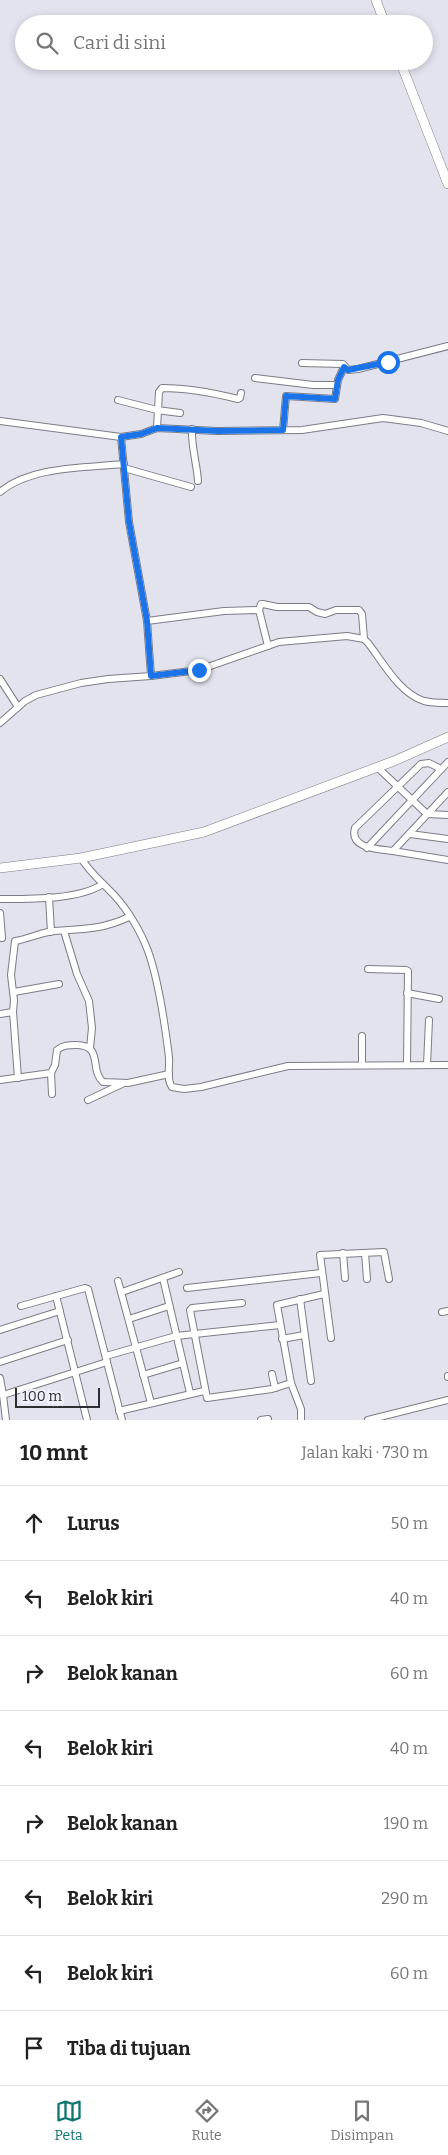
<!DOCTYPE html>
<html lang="id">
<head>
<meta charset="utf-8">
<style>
  :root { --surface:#fff; --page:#f2f2f2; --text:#222; --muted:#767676; --line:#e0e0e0; --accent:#0f766e }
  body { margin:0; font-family:Bitter,serif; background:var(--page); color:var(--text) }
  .scale { position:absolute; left:15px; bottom:12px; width:85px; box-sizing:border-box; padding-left:5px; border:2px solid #2d2d31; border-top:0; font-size:14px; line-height:18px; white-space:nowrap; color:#2d2d31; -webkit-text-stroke:4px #f0f0fb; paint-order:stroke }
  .stop { position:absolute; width:15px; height:15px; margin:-11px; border:4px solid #1a73e8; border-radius:50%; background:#fff }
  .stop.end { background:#1a73e8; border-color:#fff; box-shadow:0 1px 5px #0008 }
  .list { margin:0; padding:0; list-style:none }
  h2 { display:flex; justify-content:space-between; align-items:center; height:65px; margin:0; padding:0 20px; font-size:21px }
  h2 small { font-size:16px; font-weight:400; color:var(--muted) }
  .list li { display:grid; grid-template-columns:32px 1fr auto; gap:15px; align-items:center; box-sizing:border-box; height:75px; padding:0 20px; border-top:1px solid var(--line) }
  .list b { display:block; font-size:19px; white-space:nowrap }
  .list em { font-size:16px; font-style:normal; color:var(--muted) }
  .icon { flex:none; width:28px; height:28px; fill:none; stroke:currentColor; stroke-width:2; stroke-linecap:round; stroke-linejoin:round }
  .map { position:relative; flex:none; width:448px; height:1420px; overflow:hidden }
  .search { position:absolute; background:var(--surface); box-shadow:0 2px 8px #0003; left:15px; right:15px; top:15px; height:55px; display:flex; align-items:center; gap:12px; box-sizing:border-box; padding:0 18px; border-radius:28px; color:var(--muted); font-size:19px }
  .sheet { height:665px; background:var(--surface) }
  nav { display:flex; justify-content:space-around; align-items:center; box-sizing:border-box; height:70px; border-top:1px solid var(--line); background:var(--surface); font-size:14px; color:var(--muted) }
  nav a { display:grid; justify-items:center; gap:2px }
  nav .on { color:var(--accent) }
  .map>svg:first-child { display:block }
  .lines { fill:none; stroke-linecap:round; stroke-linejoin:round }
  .minor-casing { stroke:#7c7c86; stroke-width:8 }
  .major-casing { stroke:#7c7c86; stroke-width:10 }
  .minor { stroke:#fff; stroke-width:6 }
  .major { stroke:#fff; stroke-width:9 }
  .route { stroke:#1a73e8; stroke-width:6 }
</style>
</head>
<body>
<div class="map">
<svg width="448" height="1420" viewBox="0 0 448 1420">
  <rect width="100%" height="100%" fill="#e3e3ee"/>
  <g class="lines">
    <g class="minor-casing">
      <g id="minor">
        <polyline points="302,363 343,364 348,370 358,369 448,346"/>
        <polyline points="255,378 313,385 336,385"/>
        <polyline points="118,400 157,410 180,413"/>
        <polyline points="0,421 121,437 129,522 147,621 151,676 108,679 81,683 36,695 25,701 0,723"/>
        <path d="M157 428 159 392 162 388C187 388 214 393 238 399L240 398 241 393"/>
        <path d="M192 429C191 446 197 464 198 481"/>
        <polyline points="283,430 286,396 335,399 338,380 344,367"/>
        <polyline points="121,437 141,434 157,428 217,431 302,430 383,418 421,423 448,431"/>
        <polyline points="124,468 191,487"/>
        <path d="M0 492C31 466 85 468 124 464"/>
        <polyline points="259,610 261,604 263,604 277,607 309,607 317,612 325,614 336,610 359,610 362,614 364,639"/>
        <polyline points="147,621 224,611 259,610 268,646"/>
        <path d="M151 676 199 670 279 642 347 636 364 639 368 643C383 662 399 693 424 701 432 703 440 703 448 703"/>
        <polyline points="0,679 18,707"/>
        <polyline points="377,767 427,814 448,815"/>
        <polyline points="448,792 393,851 448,860"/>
        <polyline points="410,834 448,839"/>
        <polyline points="367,848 448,762"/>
        <path d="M393 851C379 849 349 849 355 828L421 764 429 763 441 769"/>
        <path d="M81 858C90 873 103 883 114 895 128 910 141 932 148 951 159 981 165 1025 169 1057 170 1067 166 1079 172 1087L184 1089 201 1087 288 1066 448 1065"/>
        <polyline points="49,897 51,932"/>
        <path d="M0 899C29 899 79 900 103 884"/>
        <polyline points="0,913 2,938"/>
        <polyline points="64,931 77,974 89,1001 92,1028 90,1048"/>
        <polyline points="368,969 406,970 408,971 407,1065"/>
        <polyline points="14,992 59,984"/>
        <polyline points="407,993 439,999"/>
        <polyline points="0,1014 13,1012"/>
        <polyline points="362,1036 362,1064"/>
        <polyline points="427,1065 429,1020"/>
        <polyline points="51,1073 52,1094"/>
        <path d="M18 1078 13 1012 14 1000 11 975 15 941C28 939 40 933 53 931 83 929 101 930 129 917"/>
        <path d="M0 1080 51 1073 55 1065 57 1050C63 1045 69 1045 76 1045 104 1045 89 1070 103 1082L128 1083 169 1074"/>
        <polyline points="88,1100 122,1084"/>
        <polyline points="343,1253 345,1278"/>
        <polyline points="365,1253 367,1279"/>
        <polyline points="163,1278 190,1393"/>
        <polyline points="118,1281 151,1403"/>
        <polyline points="187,1288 321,1273"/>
        <polyline points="122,1292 179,1272"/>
        <polyline points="56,1296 87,1420"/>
        <polyline points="300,1299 311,1381"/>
        <polyline points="242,1303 192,1308 190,1310 207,1398 272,1389 291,1383 301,1409 301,1420"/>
        <polyline points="21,1306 85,1288 88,1289 122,1420"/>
        <polyline points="442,1312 448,1311"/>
        <polyline points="129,1319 169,1306"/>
        <polyline points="0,1330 60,1311"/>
        <polyline points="331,1338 320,1255 384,1252 389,1279"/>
        <polyline points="282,1339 304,1335"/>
        <polyline points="106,1356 176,1336 280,1325"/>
        <polyline points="0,1362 68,1340"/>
        <polyline points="272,1374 275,1388"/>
        <polyline points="143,1375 183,1363"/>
        <polyline points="448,1376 448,1377"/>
        <polyline points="0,1378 3,1395"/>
        <polyline points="291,1383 277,1305 324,1294"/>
        <polyline points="119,1411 204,1391"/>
        <polyline points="6,1420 3,1395 107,1362"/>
        <polyline points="261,1420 268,1419"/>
        <polyline points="368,1420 448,1400"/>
      </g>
    </g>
    <g class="major-casing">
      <g id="major">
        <polyline points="376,0 385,24"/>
        <polyline points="400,61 448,184"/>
        <polyline points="0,868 81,858 204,832 394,761 448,737"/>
      </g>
    </g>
    <use href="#minor" class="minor"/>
    <use href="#major" class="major"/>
  </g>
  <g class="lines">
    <polyline class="route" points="199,670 151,676 147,621 129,522 121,437 141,434 157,428 218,431 283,430 286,396 335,399 338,380 344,367 348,370 388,362"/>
  </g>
</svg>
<div class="scale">100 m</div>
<div class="stop" style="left:388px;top:362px"></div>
<div class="stop end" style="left:199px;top:670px"></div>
<div class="search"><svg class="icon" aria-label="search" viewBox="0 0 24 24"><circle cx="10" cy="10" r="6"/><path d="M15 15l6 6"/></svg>Cari di sini</div>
</div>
<section class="sheet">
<h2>10 mnt<small>Jalan kaki · 730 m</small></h2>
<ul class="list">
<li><svg class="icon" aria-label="ahead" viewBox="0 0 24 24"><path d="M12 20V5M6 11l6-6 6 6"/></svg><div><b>Lurus</b></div><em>50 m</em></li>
<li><svg class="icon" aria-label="left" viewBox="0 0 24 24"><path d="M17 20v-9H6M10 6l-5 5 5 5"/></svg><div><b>Belok kiri</b></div><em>40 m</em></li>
<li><svg class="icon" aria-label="right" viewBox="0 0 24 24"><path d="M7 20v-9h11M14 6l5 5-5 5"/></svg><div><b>Belok kanan</b></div><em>60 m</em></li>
<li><svg class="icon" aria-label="left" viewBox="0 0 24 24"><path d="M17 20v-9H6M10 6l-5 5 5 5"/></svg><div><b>Belok kiri</b></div><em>40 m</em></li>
<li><svg class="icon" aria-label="right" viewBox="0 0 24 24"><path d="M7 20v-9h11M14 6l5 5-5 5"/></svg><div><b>Belok kanan</b></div><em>190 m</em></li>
<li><svg class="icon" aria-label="left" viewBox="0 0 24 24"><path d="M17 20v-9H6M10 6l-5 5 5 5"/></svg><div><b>Belok kiri</b></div><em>290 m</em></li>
<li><svg class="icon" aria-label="left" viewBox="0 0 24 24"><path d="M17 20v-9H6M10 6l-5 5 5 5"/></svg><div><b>Belok kiri</b></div><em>60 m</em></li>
<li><svg class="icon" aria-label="arrive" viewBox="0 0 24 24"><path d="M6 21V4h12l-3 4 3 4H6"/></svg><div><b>Tiba di tujuan</b></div></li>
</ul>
</section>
<nav>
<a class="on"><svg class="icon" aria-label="map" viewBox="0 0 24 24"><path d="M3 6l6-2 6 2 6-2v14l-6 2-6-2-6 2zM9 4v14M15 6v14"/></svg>Peta</a>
<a><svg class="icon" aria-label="directions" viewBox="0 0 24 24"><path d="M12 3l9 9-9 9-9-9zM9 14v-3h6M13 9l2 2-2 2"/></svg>Rute</a>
<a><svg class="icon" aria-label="saved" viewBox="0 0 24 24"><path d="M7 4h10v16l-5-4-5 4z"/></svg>Disimpan</a>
</nav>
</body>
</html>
